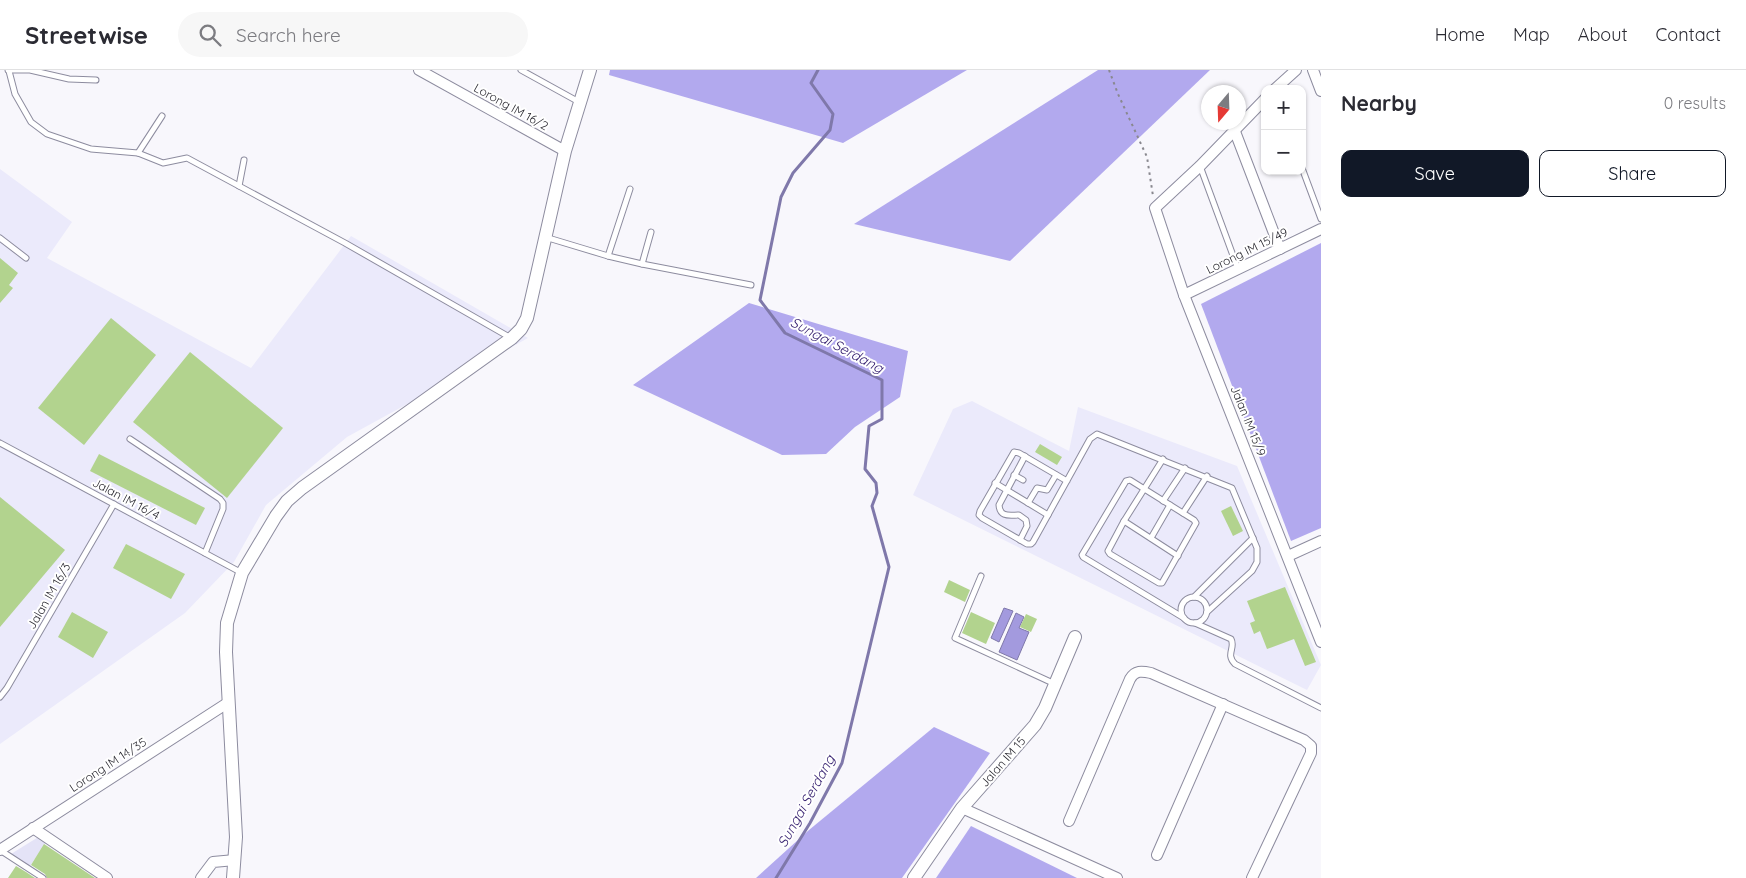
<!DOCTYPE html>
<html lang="en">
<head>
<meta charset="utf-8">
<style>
  :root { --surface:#fff; --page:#f7f7f7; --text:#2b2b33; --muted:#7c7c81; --line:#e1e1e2; --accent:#111827 }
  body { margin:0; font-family:Quicksand,sans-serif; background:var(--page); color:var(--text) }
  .controls { position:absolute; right:15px; top:15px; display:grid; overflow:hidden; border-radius:10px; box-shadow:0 1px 4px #0004 }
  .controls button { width:45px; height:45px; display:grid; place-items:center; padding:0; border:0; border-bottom:1px solid var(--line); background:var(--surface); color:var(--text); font:25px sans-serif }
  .compass { position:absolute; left:1201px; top:15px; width:45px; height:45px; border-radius:50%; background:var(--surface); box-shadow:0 1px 4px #0004; rotate:199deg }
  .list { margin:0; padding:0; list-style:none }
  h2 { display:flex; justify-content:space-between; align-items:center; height:65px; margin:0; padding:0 20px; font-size:21px }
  h2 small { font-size:16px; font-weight:400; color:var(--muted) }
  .actions { display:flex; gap:10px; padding:15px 20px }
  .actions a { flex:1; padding:11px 0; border:1px solid var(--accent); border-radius:10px; text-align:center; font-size:18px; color:var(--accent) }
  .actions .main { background:var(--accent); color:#fff }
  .icon { flex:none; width:28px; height:28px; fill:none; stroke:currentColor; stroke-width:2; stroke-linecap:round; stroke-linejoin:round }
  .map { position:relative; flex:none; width:1321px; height:808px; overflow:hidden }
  header { display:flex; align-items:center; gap:30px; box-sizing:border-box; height:70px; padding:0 25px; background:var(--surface); border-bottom:1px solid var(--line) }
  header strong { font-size:24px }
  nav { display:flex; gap:28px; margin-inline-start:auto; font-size:18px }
  .search { width:350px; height:45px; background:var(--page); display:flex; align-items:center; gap:12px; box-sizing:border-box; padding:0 18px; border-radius:28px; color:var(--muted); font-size:19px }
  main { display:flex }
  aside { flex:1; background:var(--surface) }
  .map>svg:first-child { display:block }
  .built { fill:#ebeafb }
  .green { fill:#e4e3f7 }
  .forest { fill:#b2a9ee }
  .water { fill:#a39ade; stroke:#7f78aa }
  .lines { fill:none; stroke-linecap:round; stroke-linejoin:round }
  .stream { stroke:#7f78aa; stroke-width:3 }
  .building { fill:#b2d38e }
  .service-casing { stroke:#8d8c9f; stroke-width:7 }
  .minor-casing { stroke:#8d8c9f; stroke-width:12 }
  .tertiary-casing { stroke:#8d8c9f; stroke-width:14 }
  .path { stroke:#89888f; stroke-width:2; stroke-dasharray:2.5 4; stroke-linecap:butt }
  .service { stroke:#fff; stroke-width:5 }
  .minor { stroke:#fff; stroke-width:10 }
  .tertiary { stroke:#fff; stroke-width:12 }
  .labels { text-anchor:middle; stroke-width:4; stroke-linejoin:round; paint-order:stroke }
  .street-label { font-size:12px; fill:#2a2931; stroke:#fff }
  .water-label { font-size:14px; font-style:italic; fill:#382372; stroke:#fff }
</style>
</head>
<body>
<header>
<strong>Streetwise</strong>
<div class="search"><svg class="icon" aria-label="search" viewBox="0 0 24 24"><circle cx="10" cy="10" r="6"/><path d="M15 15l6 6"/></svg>Search here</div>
<nav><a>Home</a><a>Map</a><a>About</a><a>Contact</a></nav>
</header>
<main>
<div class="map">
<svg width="1321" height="808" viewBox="0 0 1321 808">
  <rect width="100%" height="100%" fill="#f8f7fc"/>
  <g class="built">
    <polygon points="0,99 72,152 47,188 251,298 351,166 528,268 347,367 266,435 234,492 185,543 0,674"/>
    <polygon points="972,331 1069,381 1078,337 1237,396 1321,595 1307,620 913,425 953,339"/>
  </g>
  <polygon class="green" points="40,766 47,771 30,796 11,784"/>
  <g class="forest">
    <polygon points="610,0 967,0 843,73 609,5"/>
    <polygon points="1098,0 1210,0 1010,191 854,154"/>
    <polygon points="1321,173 1321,458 1291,471 1201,234"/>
    <polygon points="749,233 908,281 900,327 855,357 826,384 782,385 633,315"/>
    <polygon points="934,657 990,683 902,808 756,808 809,760"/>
    <polygon points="971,756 1077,808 936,808"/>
  </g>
  <g class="water">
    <polygon points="1004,538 1013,541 999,572 991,568"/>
    <polygon points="1016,543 1024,547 1019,558 1029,562 1017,590 999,582"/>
  </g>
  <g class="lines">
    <polyline class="stream" points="776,808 810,753 842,693 889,497 872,436 877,423 876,413 865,399 869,356 882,349 882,310 785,263 760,230 781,127 793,103 830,60 833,44 811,13 818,0"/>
  </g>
  <g class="building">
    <polygon points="0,188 18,203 9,215 13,218 0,233"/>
    <polygon points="111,248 156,285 84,375 38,338"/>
    <polygon points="190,282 283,358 227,428 133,352"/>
    <polygon points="1040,374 1062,387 1057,395 1035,382"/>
    <polygon points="99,384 205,438 196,455 90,401"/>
    <polygon points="0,427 65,480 0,557"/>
    <polygon points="1231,436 1243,461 1233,466 1221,441"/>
    <polygon points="126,474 185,504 171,529 113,498"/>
    <polygon points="949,510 970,520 965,532 944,522"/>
    <polygon points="1285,517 1316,592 1305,596 1294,569 1267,579 1260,561 1254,564 1250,553 1255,551 1247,531"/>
    <polygon points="72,542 108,562 93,588 58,567"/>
    <polygon points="971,542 995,553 986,574 962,563"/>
    <polygon points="1026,544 1037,549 1031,562 1020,557"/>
    <polygon points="44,774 95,808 47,808 45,804 31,795"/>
    <polygon points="16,796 26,802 35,808 8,808"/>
  </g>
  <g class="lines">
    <g class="service-casing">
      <g id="service">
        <polyline points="8,0 30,0 69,9 96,10"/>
        <polyline points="521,0 579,32"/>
        <polyline points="9,1 15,24 31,52 47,64 91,79 138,83 163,93 187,88 345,173 511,268"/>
        <polyline points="138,83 162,46"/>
        <polyline points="1200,96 1238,199"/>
        <polyline points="1302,98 1321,149"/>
        <polyline points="239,116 244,90"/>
        <polyline points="545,167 608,186 642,194 751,215"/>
        <polyline points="0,168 26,188"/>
        <polyline points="608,186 630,119"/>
        <polyline points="642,194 651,162"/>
        <polyline points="130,369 220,429 223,433 223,439 205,483"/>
        <polyline points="0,373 242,503"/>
        <polyline points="1163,389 1124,451 1108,481 1110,484 1159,513 1162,513 1196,453 1194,450 1130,410 1126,411 1082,485 1083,487 1184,548"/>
        <polyline points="1014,405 1023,410"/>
        <polyline points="1067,411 1019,383 1014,382 980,441 979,445 982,448 1027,474 1031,474 1033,472 1090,369 1097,364 1232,418 1257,478 1257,492 1252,501 1207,542"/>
        <polyline points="995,413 1048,445"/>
        <polyline points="1163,431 1185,398"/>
        <polyline points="1028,433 1037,418 1047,420 1056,405"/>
        <polyline points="1183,443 1207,406"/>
        <polyline points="1124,451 1178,486"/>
        <polyline points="1151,468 1170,435"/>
        <path d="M1020 470 1027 456 1026 450 1019 445C1010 445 1000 448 999 435L1025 386"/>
        <polyline points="981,506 955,568 1055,614"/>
        <polyline points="1194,527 1253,468"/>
        <circle cx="1194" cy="540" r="13"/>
        <path d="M1195 553 1231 569C1236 578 1225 584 1235 594L1321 638"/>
        <polyline points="0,627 7,618 114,434"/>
        <polyline points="0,780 43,808"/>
      </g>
    </g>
    <g class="minor-casing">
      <g id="minor">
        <polyline points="419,0 565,81"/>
        <polyline points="1313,0 1321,21"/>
        <polyline points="1275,19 1296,0"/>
        <polyline points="1265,29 1200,96 1155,138 1184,225 1321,572"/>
        <polyline points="1234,59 1280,179"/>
        <polyline points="1184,225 1321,159"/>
        <polyline points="1288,486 1321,471"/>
        <polyline points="962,738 1117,808"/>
        <path d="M1069 751 1130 609C1135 600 1142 601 1151 603L1304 670 1311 676V683L1252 808"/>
        <polyline points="33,758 107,808"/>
        <polyline points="0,780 229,632"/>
        <polyline points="1157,785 1223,634"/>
        <polyline points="201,808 213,792 235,790"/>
      </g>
    </g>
    <g class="tertiary-casing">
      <g id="tertiary">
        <polyline points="233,808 236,767 226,582 227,553 242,503 276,446 287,431 302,418 512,268 521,259 527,248 565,81 590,0"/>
        <polyline points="914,808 962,738 1035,655 1045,638 1075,567"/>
      </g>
    </g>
    <polyline class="path" points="1109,0 1118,24 1147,87 1153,126"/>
    <use href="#service" class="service"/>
    <use href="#minor" class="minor"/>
    <use href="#tertiary" class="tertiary"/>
  </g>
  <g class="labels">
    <g class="street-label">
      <text transform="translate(511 37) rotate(29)" y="4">Lorong IM 16/2</text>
      <text transform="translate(1247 181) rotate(-26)" y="4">Lorong IM 15/49</text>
      <text transform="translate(1248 351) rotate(68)" y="4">Jalan IM 15/9</text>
      <text transform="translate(126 429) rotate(28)" y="4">Jalan IM 16/4</text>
      <text transform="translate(49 526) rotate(-60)" y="4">Jalan IM 16/3</text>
      <text transform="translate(1003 692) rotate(-49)" y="4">Jalan IM 15</text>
      <text transform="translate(108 695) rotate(-33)" y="4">Lorong IM 14/35</text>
    </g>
    <g class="water-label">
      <text transform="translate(837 275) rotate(28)" y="5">Sungai Serdang</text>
      <text transform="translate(806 731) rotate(-61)" y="5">Sungai Serdang</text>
    </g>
  </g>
</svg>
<div class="controls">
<button>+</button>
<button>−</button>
</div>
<svg class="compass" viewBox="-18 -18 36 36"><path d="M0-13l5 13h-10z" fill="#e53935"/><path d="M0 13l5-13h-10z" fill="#7c7c81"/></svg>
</div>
<aside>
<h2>Nearby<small>0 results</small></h2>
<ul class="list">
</ul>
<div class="actions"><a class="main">Save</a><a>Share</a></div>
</aside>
</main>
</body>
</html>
